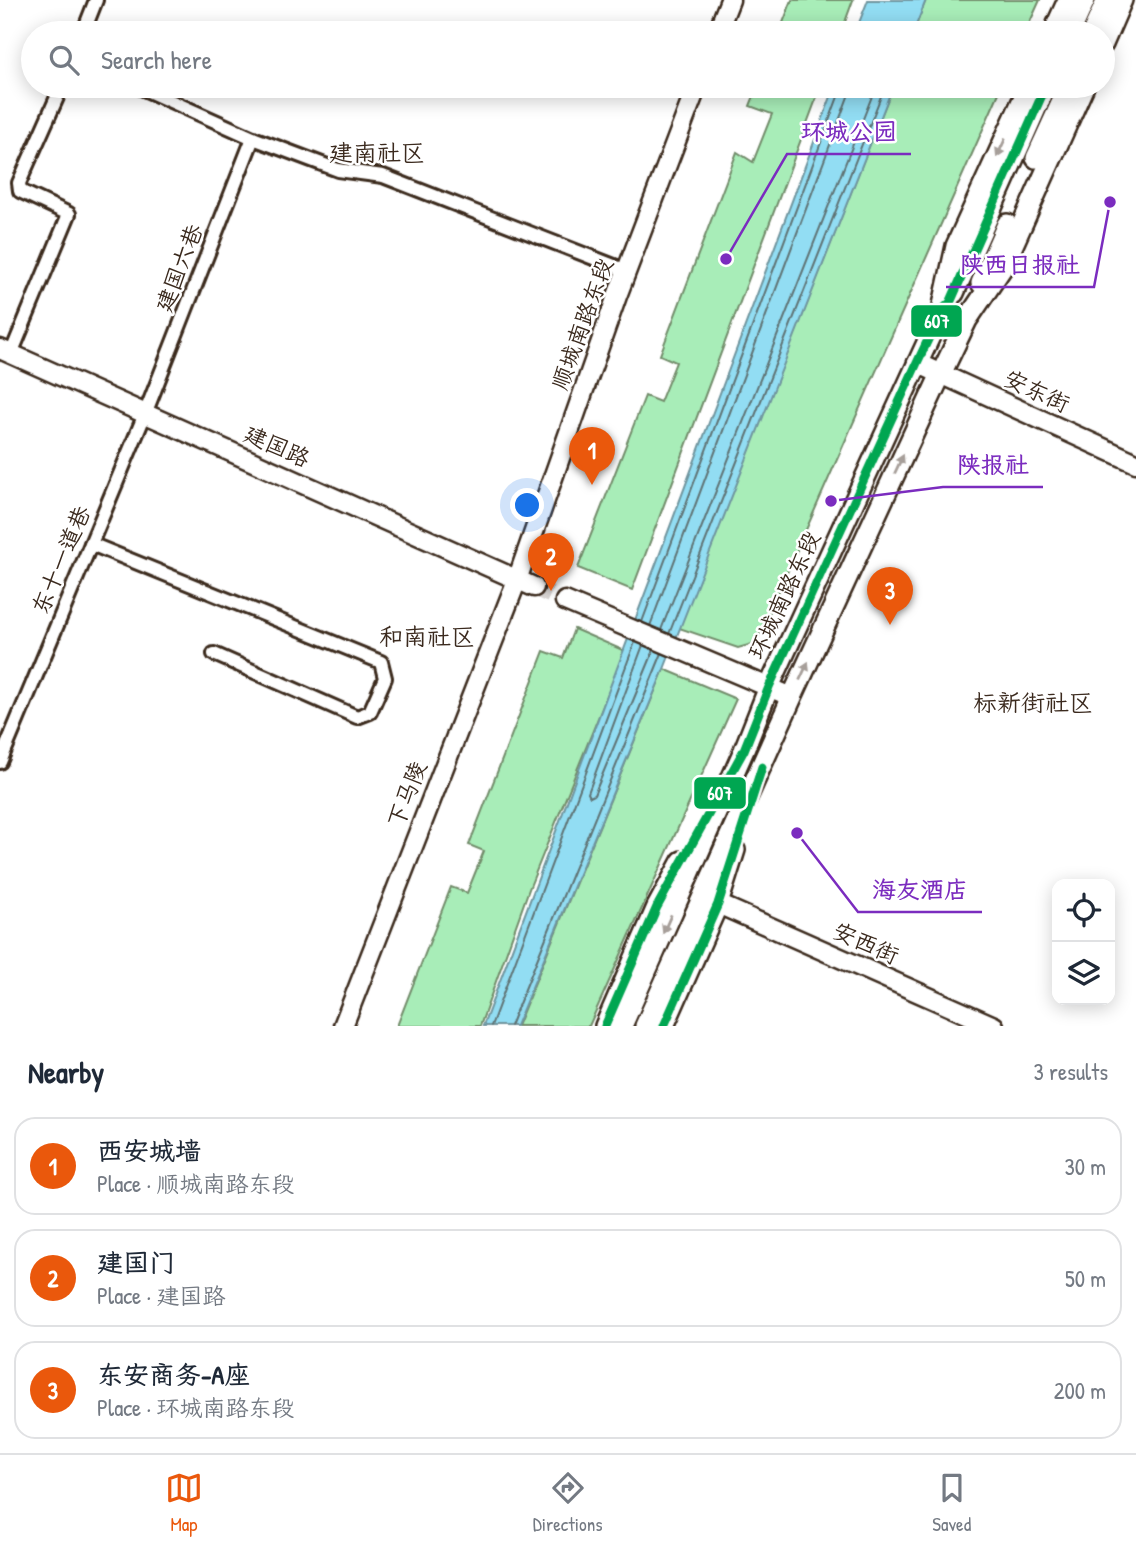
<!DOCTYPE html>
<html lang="en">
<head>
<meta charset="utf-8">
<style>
  :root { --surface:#fff; --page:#f6f6f7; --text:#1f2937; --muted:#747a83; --line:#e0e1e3; --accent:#ea580c }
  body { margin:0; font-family:"Patrick Hand","LXGW WenKai TC",sans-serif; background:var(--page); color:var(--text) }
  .controls { position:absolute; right:21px; bottom:21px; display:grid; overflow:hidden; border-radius:14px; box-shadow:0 4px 18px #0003 }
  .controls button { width:63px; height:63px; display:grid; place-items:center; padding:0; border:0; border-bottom:2px solid var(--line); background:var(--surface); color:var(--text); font:35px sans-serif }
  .you { position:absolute; left:528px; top:506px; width:24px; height:24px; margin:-18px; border:5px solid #fff; border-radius:50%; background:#1a73e8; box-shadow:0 0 0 10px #1a73e833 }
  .badge { display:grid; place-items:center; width:46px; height:46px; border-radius:50%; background:var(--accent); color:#fff; font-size:23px; font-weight:700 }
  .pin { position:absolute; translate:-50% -58px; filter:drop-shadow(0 2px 4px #0008) }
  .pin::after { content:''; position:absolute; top:37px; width:24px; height:21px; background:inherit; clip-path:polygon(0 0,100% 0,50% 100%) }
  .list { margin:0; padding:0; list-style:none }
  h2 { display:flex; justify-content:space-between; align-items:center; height:91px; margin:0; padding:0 28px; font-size:30px }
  h2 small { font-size:23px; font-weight:400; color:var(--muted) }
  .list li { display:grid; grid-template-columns:46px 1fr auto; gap:21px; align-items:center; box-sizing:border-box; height:98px; margin:0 14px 14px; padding:0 14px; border:2px solid var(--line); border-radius:21px }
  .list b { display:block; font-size:26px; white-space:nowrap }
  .list p { margin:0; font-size:23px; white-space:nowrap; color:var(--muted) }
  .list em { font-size:23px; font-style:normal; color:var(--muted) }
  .icon { flex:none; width:38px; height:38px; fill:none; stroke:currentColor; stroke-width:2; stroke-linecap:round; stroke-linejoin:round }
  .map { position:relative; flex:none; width:1136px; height:1026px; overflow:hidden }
  .search { position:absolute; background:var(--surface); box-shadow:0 4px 18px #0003; left:21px; right:21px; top:21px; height:77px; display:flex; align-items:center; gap:18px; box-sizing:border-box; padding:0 24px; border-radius:38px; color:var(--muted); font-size:26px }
  .sheet { height:427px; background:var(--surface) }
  nav { display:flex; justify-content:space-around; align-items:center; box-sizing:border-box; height:98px; border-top:2px solid var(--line); background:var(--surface); font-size:19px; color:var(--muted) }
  nav a { display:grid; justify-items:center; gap:4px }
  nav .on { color:var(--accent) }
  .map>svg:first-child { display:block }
  .green { fill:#a8edb8; stroke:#728c6b; stroke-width:2 }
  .water { fill:#92ddf3; stroke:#6f959e; stroke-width:2 }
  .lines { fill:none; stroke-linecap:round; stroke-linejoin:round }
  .shore { stroke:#5e7273; stroke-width:2 }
  .secondary-tunnel { stroke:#d8d4d2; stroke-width:18; stroke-dasharray:18 9; stroke-linecap:butt }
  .street-casing { stroke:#3b2a1e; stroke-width:18 }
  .secondary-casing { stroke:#3b2a1e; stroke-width:23 }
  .primary-casing { stroke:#3b2a1e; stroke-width:24 }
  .street { stroke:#fff; stroke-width:12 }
  .secondary { stroke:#fff; stroke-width:18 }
  .primary { stroke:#fff; stroke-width:19 }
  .bus-1-casing { stroke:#fff; stroke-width:14 }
  .bus-1 { stroke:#00a651; stroke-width:9 }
  .oneway { fill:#a79f9a }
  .labels { text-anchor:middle; stroke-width:5; stroke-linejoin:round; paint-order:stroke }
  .street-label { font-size:23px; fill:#3b2a1e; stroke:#fff }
  .neighbourhood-label { font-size:24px; fill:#3b2a1e; stroke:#fff }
  .leader { fill:none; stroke:#7b2cbf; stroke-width:2.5 }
  .callout-dot { fill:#7b2cbf; stroke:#fff; stroke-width:2.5 }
  .callout-label { font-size:24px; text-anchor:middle; font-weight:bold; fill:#7b2cbf; stroke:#fff; stroke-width:5; stroke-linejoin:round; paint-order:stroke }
  .line-badge { stroke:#fff; stroke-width:2.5 }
  .badge-label { font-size:19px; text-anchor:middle; font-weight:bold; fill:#fff }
</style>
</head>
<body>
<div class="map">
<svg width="1136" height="1026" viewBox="0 0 1136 1026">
  <rect width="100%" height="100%" fill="#fff"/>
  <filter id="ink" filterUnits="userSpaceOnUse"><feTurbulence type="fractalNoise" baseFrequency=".0143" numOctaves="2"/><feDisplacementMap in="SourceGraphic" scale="14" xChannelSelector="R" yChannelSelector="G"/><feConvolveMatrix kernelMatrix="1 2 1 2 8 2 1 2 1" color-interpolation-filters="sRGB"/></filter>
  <g filter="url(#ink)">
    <g class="green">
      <polygon points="792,0 853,0 841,33 779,33"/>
      <polygon points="926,0 1040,0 1025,33 913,33"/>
      <polygon points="758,86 821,86 632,590 578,568 645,396 660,402 676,362 660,355 737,152 753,162 772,114 750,106"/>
      <polygon points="893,86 1002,86 756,643 738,648 679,628"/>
      <polygon points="574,629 625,651 529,889 480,1026 397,1026 451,887 467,893 484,851 469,845 544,651 563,658"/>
      <polygon points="664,669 736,699 589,1026 517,1026"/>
    </g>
    <g class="water">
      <polygon points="868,0 926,0 913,33 855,33"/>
      <polygon points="835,86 893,86 664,669 516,1026 483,1026"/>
    </g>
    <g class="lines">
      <g class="shore">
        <polyline points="642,622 842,86"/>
        <polyline points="650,626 849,94 850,86"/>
        <polyline points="661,630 876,86"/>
        <polyline points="669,634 885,86"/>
        <polyline points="643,645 588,793 590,797 594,795 654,650"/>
        <polyline points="491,1026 635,642"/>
        <polyline points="510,1026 662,653"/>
      </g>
      <polyline class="secondary-tunnel" points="534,587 565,601"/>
      <g class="street-casing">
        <g id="street">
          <polyline points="83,33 96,0"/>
          <polyline points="137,86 253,138 338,170 383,176 627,271"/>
          <polyline points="11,354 69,214 20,191 19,183 62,86"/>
          <polyline points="91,544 381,662 385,678 370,712 357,717 214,654"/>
          <polyline points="0,762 145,414 253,138"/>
        </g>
      </g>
      <g class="secondary-casing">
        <g id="secondary">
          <polyline points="717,33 730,0"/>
          <polyline points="0,349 534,587"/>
          <polyline points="917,363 1136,463"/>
          <polyline points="565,601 792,697"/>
          <polyline points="718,904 994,1026"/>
          <polyline points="343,1026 517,580 617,296 697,86"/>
        </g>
      </g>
      <g class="primary-casing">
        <g id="primary">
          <polyline points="1053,33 1068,0"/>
          <polyline points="1070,33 1085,0"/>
          <polyline points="1092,33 1107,0"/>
          <polyline points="1103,44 1122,0"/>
          <polyline points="1036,158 1069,86"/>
          <polyline points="981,283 1007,224"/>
          <polyline points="954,293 1046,86"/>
          <polyline points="605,1026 657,907 682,861"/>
          <polyline points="622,1026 744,750 769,687 942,310 956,246 1029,86"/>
          <polyline points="645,1026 792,697 941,374 967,320 1004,265 1084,86"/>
          <polyline points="664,1026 718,904 735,850"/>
        </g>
      </g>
      <use href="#street" class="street"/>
      <use href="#secondary" class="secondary"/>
      <use href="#primary" class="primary"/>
      <g class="bus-1-casing">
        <g id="bus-1">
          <polyline points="605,1026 657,907 744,750 769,687 917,363 942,310 950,303 1046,86"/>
          <polyline points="664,1026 718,904 762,767"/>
        </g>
      </g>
      <use href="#bus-1" class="bus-1"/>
    </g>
    <defs><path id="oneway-solid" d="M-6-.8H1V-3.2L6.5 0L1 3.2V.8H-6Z" transform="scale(1.75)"/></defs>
    <g class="oneway">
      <use href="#oneway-solid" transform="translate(1001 148) rotate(115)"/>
      <use href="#oneway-solid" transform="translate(899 464) rotate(-65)"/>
      <use href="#oneway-solid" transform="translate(804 671) rotate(-65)"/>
      <use href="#oneway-solid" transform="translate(667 924) rotate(114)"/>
    </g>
  </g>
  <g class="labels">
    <g class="street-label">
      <text transform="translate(179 268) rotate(-69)" y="8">建国六巷</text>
      <text transform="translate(582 324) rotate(-70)" y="8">顺城南路东段</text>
      <text transform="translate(1037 391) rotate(25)" y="8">安东街</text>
      <text transform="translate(277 446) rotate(24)" y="8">建国路</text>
      <text transform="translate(61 560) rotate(-67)" y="8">东十一道巷</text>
      <text transform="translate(784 595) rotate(-65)" y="8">环城南路东段</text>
      <text transform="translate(407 794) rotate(-69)" y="8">下马陵</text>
      <text transform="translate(866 943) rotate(24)" y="8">安西街</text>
    </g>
    <g class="neighbourhood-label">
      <text x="377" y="161">建南社区</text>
      <text x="427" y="645">和南社区</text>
      <text x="1033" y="711">标新街社区</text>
    </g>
  </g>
  <path class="leader" d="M726 259L787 154H911M1110 202L1094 287H946M831 501L943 487H1043M797 833L858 912H982"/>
  <g class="callout-dot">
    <circle cx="726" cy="259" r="7"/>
    <circle cx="1110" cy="202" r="7"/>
    <circle cx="831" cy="501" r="7"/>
    <circle cx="797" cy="833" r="7"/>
  </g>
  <g class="callout-label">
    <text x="849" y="140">环城公园</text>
    <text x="1020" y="273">陕西日报社</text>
    <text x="993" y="473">陕报社</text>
    <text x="920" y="898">海友酒店</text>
  </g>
  <g class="line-badge">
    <rect x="910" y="304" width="53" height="34" rx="7" fill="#00a651"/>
    <rect x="693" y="776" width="54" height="34" rx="7" fill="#00a651"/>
  </g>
  <g class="badge-label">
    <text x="937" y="328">607</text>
    <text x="720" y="800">607</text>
  </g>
</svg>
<div class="controls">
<button><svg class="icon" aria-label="locate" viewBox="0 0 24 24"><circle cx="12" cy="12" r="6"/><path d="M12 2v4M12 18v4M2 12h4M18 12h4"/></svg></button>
<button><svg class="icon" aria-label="layers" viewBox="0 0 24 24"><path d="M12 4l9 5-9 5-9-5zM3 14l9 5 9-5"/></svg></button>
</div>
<div class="you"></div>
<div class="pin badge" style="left:592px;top:485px">1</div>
<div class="pin badge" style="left:551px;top:591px">2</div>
<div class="pin badge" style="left:890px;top:625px">3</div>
<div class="search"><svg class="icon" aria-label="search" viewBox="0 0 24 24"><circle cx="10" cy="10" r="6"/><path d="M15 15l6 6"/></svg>Search here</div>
</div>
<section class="sheet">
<h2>Nearby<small>3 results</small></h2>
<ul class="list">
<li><span class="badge">1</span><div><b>西安城墙</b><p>Place · 顺城南路东段</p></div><em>30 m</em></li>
<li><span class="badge">2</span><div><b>建国门</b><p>Place · 建国路</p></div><em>50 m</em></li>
<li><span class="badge">3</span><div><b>东安商务-A座</b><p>Place · 环城南路东段</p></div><em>200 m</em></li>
</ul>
</section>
<nav>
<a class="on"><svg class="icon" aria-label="map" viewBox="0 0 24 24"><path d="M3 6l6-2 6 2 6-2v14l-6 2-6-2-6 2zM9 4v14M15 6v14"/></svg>Map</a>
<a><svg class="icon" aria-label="directions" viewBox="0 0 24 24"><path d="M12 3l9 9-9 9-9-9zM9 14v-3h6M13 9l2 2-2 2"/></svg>Directions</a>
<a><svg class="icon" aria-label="saved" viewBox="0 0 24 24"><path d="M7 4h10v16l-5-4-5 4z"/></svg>Saved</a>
</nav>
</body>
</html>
